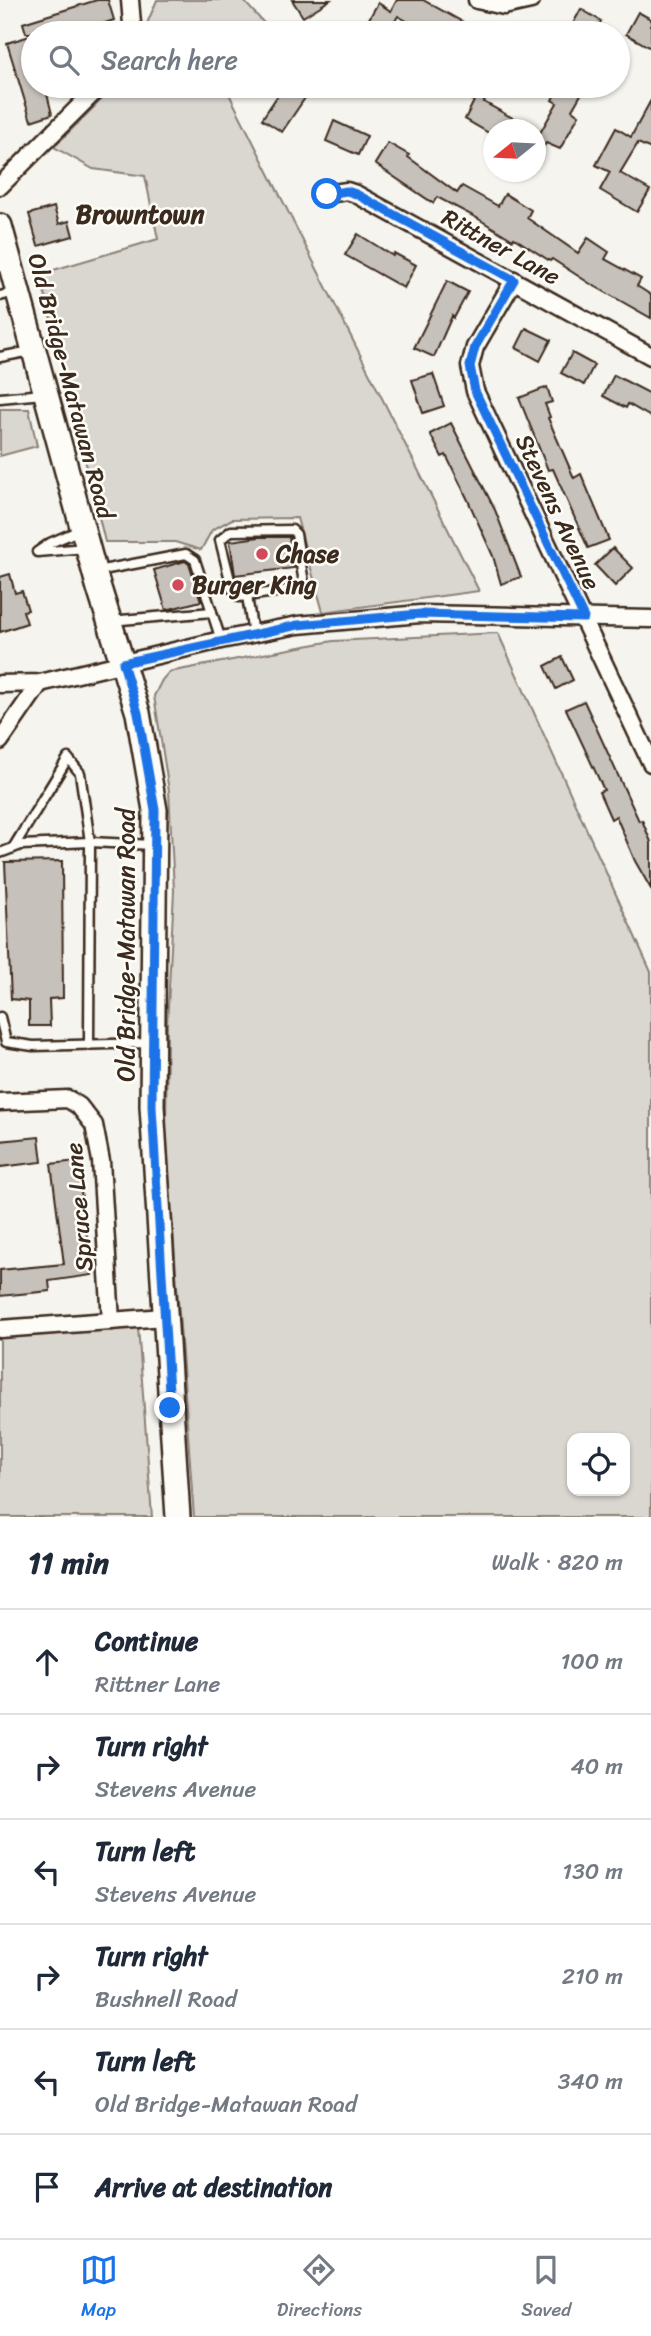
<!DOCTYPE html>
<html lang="en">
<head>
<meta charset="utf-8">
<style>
  :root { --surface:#fff; --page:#f6f6f7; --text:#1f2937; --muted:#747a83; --line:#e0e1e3; --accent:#1a73e8 }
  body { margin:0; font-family:Sriracha,sans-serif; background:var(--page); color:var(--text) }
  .controls { position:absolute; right:21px; bottom:21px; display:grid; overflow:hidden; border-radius:14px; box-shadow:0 2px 5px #0004 }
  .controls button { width:63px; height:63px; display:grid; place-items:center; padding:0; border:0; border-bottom:2px solid var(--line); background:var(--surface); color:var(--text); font:35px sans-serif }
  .compass { position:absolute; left:483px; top:119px; width:63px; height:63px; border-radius:50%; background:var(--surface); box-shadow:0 2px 5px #0004; rotate:252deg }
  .stop { position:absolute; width:21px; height:21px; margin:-16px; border:5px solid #1a73e8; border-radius:50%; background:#fff }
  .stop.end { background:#1a73e8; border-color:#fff; box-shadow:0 2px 7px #0008 }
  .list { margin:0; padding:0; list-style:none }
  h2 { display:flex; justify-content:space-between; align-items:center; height:91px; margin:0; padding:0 28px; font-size:30px }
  h2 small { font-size:23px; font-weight:400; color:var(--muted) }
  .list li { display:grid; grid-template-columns:46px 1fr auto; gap:21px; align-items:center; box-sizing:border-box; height:105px; padding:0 28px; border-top:2px solid var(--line) }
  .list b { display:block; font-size:26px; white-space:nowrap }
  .list p { margin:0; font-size:23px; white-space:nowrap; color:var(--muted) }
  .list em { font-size:23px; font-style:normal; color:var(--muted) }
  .icon { flex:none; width:38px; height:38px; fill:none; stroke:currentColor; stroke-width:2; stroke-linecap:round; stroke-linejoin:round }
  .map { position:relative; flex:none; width:651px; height:1517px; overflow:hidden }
  .search { position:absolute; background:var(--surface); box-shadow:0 2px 5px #0004; left:21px; right:21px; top:21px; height:77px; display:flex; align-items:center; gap:18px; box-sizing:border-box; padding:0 24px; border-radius:38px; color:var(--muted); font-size:26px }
  .sheet { height:721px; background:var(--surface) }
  nav { display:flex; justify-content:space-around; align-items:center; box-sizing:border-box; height:98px; border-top:2px solid var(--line); background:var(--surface); font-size:19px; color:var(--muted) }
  nav a { display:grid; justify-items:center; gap:4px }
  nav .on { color:var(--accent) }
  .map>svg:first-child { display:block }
  .green { fill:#dad6d0; stroke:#8a8077; stroke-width:2; fill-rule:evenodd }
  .building { fill:#c7c1bb; stroke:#3b2a1e; stroke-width:2 }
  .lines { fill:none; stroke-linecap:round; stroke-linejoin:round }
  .lane-casing { stroke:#3b2a1e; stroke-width:13 }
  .street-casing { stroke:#3b2a1e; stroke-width:21 }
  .secondary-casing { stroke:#3b2a1e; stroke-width:28 }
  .lane { stroke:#fdfcf7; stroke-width:8 }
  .street { stroke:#fdfcf7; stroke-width:16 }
  .secondary { stroke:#fdfcf7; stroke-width:23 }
  .route { stroke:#1a73e8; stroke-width:9 }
  .poi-dot { fill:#d1495b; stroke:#fdfcf7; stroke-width:2.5 }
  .labels { text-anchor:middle; stroke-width:5; stroke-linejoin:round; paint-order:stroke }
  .street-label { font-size:24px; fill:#3b2a1e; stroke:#fdfcf7 }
  .poi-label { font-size:24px; font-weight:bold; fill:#3b2a1e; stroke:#fdfcf7; text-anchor:start }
  .neighbourhood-label { font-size:26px; font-weight:bold; fill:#3b2a1e; stroke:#fdfcf7 }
</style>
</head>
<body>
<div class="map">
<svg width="651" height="1517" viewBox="0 0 651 1517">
  <rect width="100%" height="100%" fill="#f5f4ee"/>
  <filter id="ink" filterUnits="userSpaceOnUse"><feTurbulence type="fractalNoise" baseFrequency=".0143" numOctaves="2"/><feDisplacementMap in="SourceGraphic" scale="14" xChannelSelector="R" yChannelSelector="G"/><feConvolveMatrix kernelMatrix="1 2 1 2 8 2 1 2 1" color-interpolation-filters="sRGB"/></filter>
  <g filter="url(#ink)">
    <g class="green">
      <polygon points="157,0 243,0 271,31 269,33 143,33"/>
      <polygon points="115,86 227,86 226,88 479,591 323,612 297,518 232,519 212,530 201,550 175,542 105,542 40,274 158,239 145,176 93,169 54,147"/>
      <polygon points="0,409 29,409 37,446 0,456"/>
      <path d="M498 633 651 972V1517H194L166 1136 167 1025 174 891 169 791 154 696 162 680 169 672 316 644 333 641ZM625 1438V1491H572V1438Z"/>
      <polygon points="138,1326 152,1517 0,1517 0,1338"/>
    </g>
    <g class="building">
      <polygon points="97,0 108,0 114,20 76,33 26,33 23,23"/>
      <polygon points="292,0 330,0 303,17"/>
      <polygon points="397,0 423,0 468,25 464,33 428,33 398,16 388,33 361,33 378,3 391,11"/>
      <polygon points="581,9 601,21 594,33 568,33"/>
      <polygon points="638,12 651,19 651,48 626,34"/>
      <polygon points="332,18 359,33 323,33"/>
      <polygon points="33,35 33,86 45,86 52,114 31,121 7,43"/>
      <polygon points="284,86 294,86 307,95 282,132 262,119"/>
      <polygon points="465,86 493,86 484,102 534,130 494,130 494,136 465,119 474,101 460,94"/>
      <polygon points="559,86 586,86 572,110 579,115 560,149 546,143 536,159 536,131 540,133 557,103 552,100"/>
      <polygon points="651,100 651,149 638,143 620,173 650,190 637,212 600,190 610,172 596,165 616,128 631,137"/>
      <polygon points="334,121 367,136 358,155 326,141"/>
      <polygon points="388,143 409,155 408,157 457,193 462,186 498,206 505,194 531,210 527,218 578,253 588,238 609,252 605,259 641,279 637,286 651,295 651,318 589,283 552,259 550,261 514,238 513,240 477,218 437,197 433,203 375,164"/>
      <polygon points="54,207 59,224 69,221 73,236 38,246 29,214"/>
      <polygon points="358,234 393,256 394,253 416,265 404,288 345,255"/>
      <polygon points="447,281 468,292 454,318 452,316 434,357 414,348"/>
      <polygon points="526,328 551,340 540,361 516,348"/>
      <polygon points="572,353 594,365 584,385 561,373"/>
      <polygon points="433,374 444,406 423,413 412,380"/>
      <polygon points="614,375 651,394 651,417 628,404 626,408 603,396"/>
      <polygon points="547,387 552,402 545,404 550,417 548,418 574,478 581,474 609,540 588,548 553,469 548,470 519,398"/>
      <polygon points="451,423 495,510 521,577 501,584 493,556 467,498 446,455 442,457 430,434"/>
      <polygon points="259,537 289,537 294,568 235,575 230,541"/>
      <polygon points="613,548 633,568 615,586 595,565"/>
      <polygon points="185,561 189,564 201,601 166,610 154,570"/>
      <polygon points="10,574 15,593 22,591 28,610 23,611 27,623 0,632 0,577"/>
      <polygon points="562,657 573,680 556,689 545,666"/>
      <polygon points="584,701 639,821 642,820 651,842 651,889 635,861 616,816 611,819 599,792 604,790 566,709"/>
      <polygon points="62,861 63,998 49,999 50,1026 29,1026 29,1001 11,999 5,862"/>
      <polygon points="39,1137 42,1162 0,1167 0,1141"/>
      <polygon points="77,1161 92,1275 49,1281 50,1291 0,1296 0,1270 64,1264 51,1164"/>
    </g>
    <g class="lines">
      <g class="lane-casing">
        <g id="lane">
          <polyline points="0,296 15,292"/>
          <polyline points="0,357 31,351"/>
          <polyline points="0,398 43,394"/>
          <polyline points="80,530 50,543 37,552 86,548"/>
          <polyline points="97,571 186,554 195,560 221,640"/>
          <polyline points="247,596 239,597 232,588 220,540 231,531 292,530 296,534 304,583 302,588 247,596 253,634"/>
          <polyline points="110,621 212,612"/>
          <polyline points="13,848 68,758 80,773 90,842 89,1045"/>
          <polyline points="0,853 21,845 90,842 153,845"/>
          <polyline points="0,1017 6,1042 33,1046 150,1043"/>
        </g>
      </g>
      <g class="street-casing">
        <g id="street">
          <polyline points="477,0 504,6 531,0"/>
          <polyline points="129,33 132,24 130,0"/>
          <polyline points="0,186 100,86"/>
          <polyline points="327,194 347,191 356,194 651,356"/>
          <polyline points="514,280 475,347 470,366 475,391 651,763"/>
          <polyline points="0,684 40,683 221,640 298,625 420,614 651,619"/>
          <polyline points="0,741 40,683"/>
          <polyline points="0,1102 68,1099 79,1106 94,1125 101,1161 111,1321"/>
          <polyline points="0,1329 165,1317"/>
        </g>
      </g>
      <g class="secondary-casing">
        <polyline id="secondary" points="0,226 98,585 138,713 155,810 152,1106 178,1517"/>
      </g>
      <use href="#lane" class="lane"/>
      <use href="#street" class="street"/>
      <use href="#secondary" class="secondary"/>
    </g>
  </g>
  <g class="lines" filter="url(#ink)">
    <polyline class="route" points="170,1408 152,1107 155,810 138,713 123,663 298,625 420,614 584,618 475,391 470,366 475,347 514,280 356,194 347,191 327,194"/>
  </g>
  <g class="poi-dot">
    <circle cx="262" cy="554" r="7"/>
    <circle cx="178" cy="585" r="7"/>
  </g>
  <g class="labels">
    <g class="street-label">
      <text transform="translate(501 247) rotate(29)" y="8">Rittner Lane</text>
      <text transform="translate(71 386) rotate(75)" y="8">Old Bridge-Matawan Road</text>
      <text transform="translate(558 512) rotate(65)" y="8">Stevens Avenue</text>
      <text transform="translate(126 945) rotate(-90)" y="8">Old Bridge-Matawan Road</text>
      <text transform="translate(79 1207) rotate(-95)" y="8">Spruce Lane</text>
    </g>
    <g class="poi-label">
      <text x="276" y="562">Chase</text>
      <text x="192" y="593">Burger King</text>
    </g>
    <g class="neighbourhood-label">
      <text x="140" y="223">Browntown</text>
    </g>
  </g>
</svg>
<div class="controls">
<button><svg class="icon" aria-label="locate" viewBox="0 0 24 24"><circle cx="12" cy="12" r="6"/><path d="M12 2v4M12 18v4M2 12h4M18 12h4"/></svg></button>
</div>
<svg class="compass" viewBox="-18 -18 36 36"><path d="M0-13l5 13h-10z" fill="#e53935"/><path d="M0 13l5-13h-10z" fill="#747a83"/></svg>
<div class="stop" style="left:327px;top:194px"></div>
<div class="stop end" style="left:170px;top:1408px"></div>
<div class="search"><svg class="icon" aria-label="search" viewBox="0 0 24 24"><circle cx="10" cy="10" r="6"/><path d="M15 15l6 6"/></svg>Search here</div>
</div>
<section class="sheet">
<h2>11 min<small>Walk · 820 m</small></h2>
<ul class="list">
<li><svg class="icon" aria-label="ahead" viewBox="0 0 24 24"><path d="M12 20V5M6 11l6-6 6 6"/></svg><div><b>Continue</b><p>Rittner Lane</p></div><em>100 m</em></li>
<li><svg class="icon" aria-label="right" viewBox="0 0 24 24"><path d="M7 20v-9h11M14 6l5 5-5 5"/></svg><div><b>Turn right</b><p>Stevens Avenue</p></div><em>40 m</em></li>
<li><svg class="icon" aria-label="left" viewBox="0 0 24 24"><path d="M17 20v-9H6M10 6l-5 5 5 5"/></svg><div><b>Turn left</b><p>Stevens Avenue</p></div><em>130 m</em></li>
<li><svg class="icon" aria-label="right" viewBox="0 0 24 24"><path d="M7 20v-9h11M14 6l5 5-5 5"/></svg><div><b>Turn right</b><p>Bushnell Road</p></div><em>210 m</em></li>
<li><svg class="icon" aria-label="left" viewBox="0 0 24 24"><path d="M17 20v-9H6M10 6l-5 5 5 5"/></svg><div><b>Turn left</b><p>Old Bridge-Matawan Road</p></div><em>340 m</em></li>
<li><svg class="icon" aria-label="arrive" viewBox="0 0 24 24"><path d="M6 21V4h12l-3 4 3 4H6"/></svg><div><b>Arrive at destination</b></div></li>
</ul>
</section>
<nav>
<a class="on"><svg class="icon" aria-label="map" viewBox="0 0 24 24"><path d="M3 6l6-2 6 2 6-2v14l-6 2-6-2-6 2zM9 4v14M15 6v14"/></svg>Map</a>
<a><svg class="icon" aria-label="directions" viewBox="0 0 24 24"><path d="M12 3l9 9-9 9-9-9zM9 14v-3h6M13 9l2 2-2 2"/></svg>Directions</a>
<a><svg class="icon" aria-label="saved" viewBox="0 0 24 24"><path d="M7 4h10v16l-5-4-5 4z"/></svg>Saved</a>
</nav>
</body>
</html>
